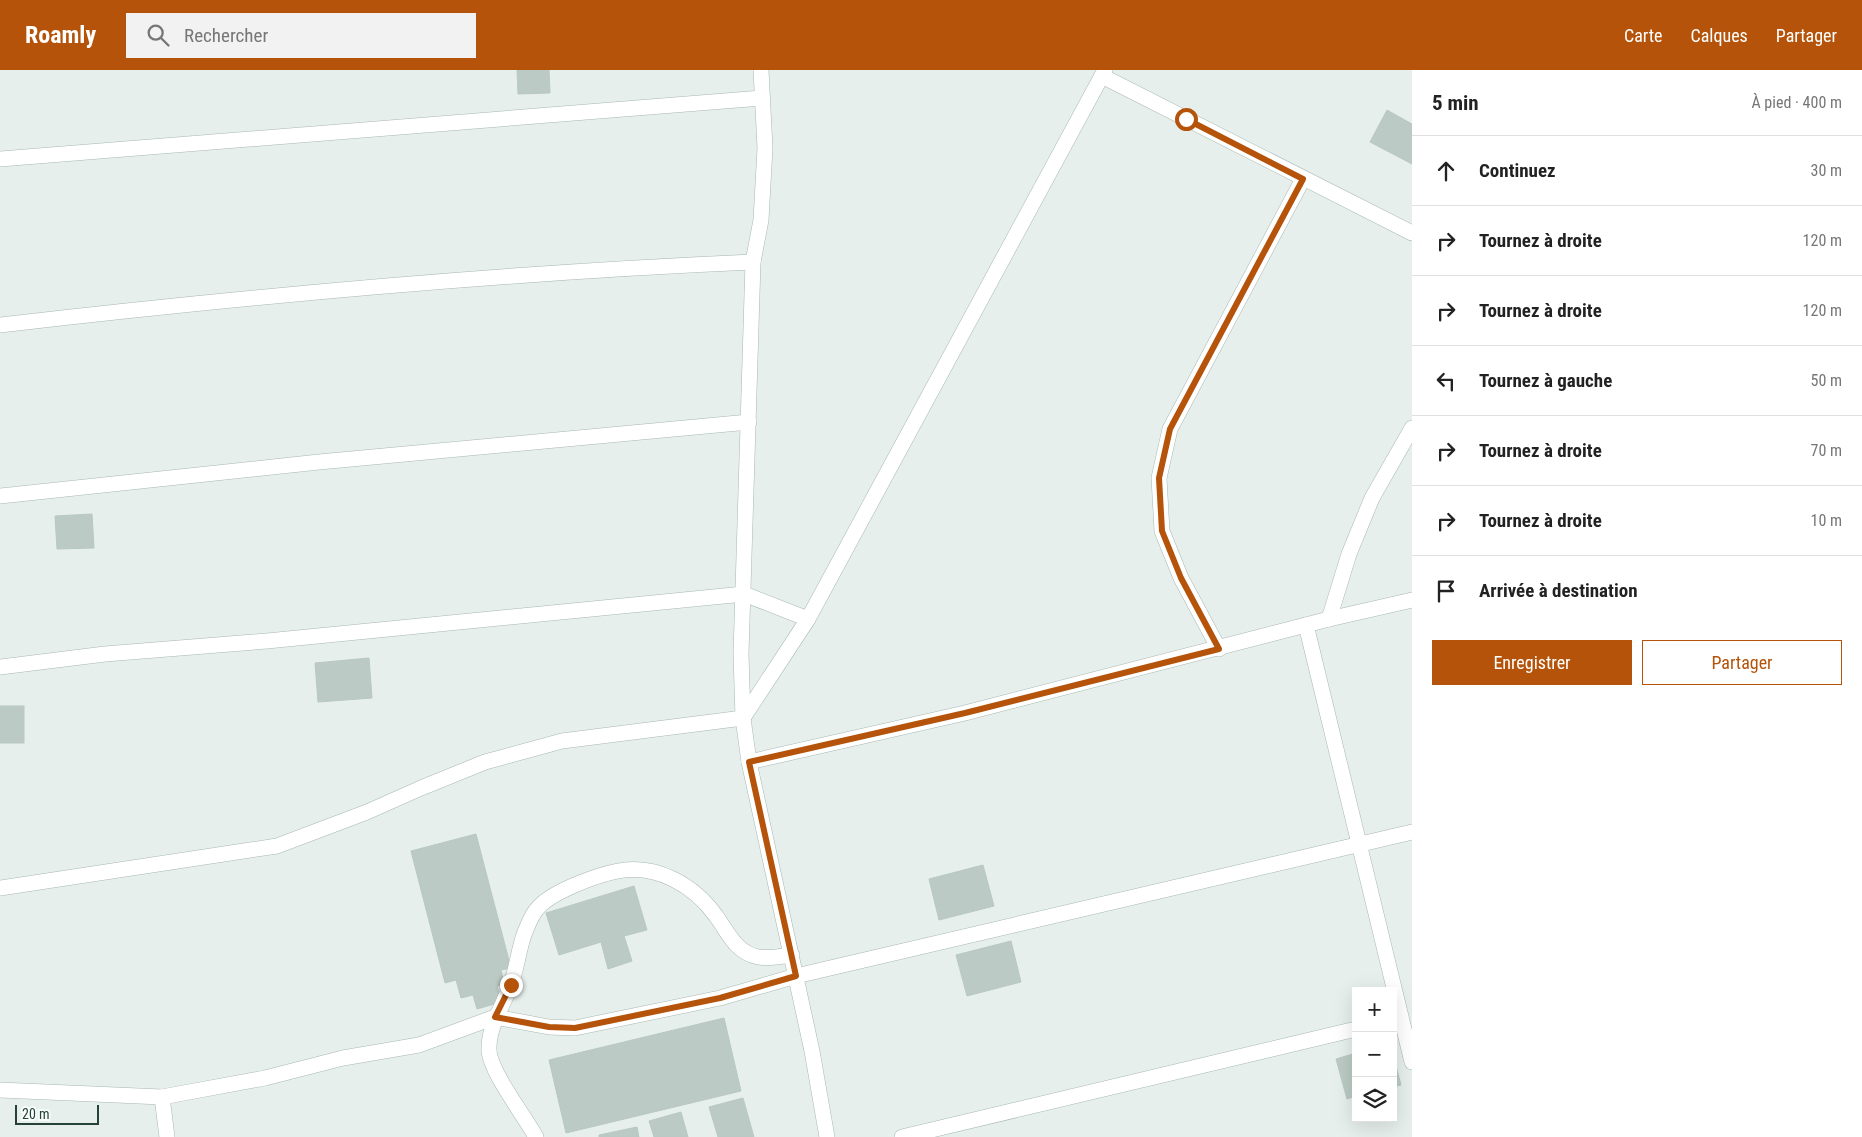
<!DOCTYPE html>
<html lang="fr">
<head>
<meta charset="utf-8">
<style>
  :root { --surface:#fff; --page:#f2f2f2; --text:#222; --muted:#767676; --line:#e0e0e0; --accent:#b45309 }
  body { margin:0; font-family:"Roboto Condensed",sans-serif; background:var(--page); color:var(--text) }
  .controls { position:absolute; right:15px; bottom:15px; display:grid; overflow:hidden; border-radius:0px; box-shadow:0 5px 20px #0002 }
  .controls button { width:45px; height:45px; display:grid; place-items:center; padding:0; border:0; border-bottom:1px solid var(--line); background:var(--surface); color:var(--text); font:25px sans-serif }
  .scale { position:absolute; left:15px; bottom:12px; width:84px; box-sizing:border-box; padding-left:5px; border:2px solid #24423a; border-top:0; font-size:14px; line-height:18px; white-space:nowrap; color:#24423a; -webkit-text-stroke:4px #f7fbf9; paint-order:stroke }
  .stop { position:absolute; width:15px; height:15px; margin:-11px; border:4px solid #b45309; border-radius:50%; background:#fff }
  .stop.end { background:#b45309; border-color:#fff; box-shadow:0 1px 5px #0008 }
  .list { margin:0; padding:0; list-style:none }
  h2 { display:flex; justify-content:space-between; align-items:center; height:65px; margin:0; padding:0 20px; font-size:21px }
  h2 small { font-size:16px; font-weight:400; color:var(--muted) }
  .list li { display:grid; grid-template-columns:32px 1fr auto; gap:15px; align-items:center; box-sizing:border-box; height:70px; padding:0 20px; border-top:1px solid var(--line) }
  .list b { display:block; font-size:19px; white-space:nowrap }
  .list em { font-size:16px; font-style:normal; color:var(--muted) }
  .actions { display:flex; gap:10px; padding:15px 20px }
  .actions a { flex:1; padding:11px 0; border:1px solid var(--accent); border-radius:0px; text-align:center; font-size:18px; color:var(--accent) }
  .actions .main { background:var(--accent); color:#fff }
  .icon { flex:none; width:28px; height:28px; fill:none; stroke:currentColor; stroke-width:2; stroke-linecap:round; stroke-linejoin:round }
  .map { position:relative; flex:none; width:1412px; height:1067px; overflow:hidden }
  header { display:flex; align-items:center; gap:30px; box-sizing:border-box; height:70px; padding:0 25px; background:var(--accent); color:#fff }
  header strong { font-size:24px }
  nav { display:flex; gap:28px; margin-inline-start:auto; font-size:18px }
  .search { width:350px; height:45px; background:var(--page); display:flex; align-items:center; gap:12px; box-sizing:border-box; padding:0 18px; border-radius:0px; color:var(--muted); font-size:19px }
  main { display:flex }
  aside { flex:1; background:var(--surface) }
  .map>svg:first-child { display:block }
  .building { fill:#bbcac4; stroke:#b8c9c2 }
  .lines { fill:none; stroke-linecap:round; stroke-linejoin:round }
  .minor-casing { stroke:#a8b8b2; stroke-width:16 }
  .minor { stroke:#fff; stroke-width:15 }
  .route { stroke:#b45309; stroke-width:6 }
</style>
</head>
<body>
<header>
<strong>Roamly</strong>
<div class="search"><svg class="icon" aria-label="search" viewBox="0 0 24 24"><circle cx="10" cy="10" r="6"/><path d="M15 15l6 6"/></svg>Rechercher</div>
<nav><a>Carte</a><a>Calques</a><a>Partager</a></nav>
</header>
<main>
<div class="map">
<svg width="1412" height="1067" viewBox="0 0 1412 1067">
  <rect width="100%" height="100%" fill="#e6efeb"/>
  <g class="building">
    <polygon points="517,0 549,0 550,23 518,24"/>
    <polygon points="1387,40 1412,54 1412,94 1370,72"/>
    <polygon points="92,444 94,478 57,479 55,446"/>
    <polygon points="369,588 372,628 318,632 315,593"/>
    <rect x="0" y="636" width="24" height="37"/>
    <polygon points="476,764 511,898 501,900 504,914 497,916 501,932 477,939 473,925 461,928 456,910 445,913 411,781"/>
    <polygon points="983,795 994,836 939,850 929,809"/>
    <polygon points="634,816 647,860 624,866 632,891 608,899 601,872 559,885 546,843"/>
    <polygon points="1011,871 1021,912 967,926 956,885"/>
    <polygon points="724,948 741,1021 566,1063 549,990"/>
    <polygon points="1356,983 1356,1026 1347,1029 1336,989"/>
    <polygon points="1393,985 1401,1015 1393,1017"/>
    <polygon points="743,1028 754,1067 718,1067 709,1037"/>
    <polygon points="681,1042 688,1067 654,1067 649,1051"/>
    <polygon points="637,1057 639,1067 599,1067 599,1065"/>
  </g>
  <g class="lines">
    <g class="minor-casing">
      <g id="minor">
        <polyline points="761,0 765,78 761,150 753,192 741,584 743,648 749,692 812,981 827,1067"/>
        <polyline points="1102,6 1412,163"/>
        <polyline points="0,89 762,28"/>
        <path d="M0 255C250 226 501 203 753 192"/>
        <polyline points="0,426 319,392 749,352"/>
        <polyline points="1329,549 1349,484 1372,428 1412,358"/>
        <polyline points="1306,555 1412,992"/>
        <polyline points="1219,579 1181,508 1162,461 1159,408 1170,359 1303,109"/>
        <polyline points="0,597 105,584 267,571 744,524 808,549"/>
        <polyline points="749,692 965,643 1329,549 1412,530"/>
        <polyline points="0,818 277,776 367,742 421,718 485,692 562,671 743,648 808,549 1105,0"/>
        <polyline points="0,1020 162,1027 265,1008 343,988 419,975 495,947 549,957 575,958 720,928 796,906 1412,762"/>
        <polyline points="162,1027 167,1067"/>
        <path d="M536 1067C524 1045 491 1003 489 981 488 957 502 938 510 917 517 900 518 880 525 862 528 855 532 844 537 839 550 822 597 805 618 801 657 794 694 815 716 846 728 862 735 882 758 887 768 889 782 886 792 885"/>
        <polyline points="902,1067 1356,959"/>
      </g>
    </g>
    <use href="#minor" class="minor"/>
  </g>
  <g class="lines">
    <polyline class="route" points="511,915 495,947 549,957 575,958 720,928 796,906 749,692 965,643 1219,579 1181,508 1162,461 1159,408 1170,359 1303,109 1186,49"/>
  </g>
</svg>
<div class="controls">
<button>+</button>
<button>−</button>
<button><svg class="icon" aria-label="layers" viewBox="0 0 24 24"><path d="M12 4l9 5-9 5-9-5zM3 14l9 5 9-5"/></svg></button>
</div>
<div class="scale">20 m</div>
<div class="stop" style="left:1186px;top:49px"></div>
<div class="stop end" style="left:511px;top:915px"></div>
</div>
<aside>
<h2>5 min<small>À pied · 400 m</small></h2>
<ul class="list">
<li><svg class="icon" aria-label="ahead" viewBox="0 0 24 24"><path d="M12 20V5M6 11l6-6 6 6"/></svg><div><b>Continuez</b></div><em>30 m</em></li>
<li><svg class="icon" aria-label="right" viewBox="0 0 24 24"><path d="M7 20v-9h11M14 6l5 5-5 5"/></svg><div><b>Tournez à droite</b></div><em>120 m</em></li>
<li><svg class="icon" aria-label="right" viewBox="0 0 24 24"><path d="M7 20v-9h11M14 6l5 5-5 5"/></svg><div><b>Tournez à droite</b></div><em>120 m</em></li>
<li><svg class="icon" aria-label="left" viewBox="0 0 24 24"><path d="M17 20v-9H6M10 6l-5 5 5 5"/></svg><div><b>Tournez à gauche</b></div><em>50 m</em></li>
<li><svg class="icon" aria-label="right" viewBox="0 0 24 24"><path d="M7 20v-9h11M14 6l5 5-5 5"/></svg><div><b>Tournez à droite</b></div><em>70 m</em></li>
<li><svg class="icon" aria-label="right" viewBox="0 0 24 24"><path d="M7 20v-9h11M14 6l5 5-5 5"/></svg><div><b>Tournez à droite</b></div><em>10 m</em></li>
<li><svg class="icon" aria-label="arrive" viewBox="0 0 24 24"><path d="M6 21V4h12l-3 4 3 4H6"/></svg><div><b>Arrivée à destination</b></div></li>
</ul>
<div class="actions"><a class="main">Enregistrer</a><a>Partager</a></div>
</aside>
</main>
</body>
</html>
